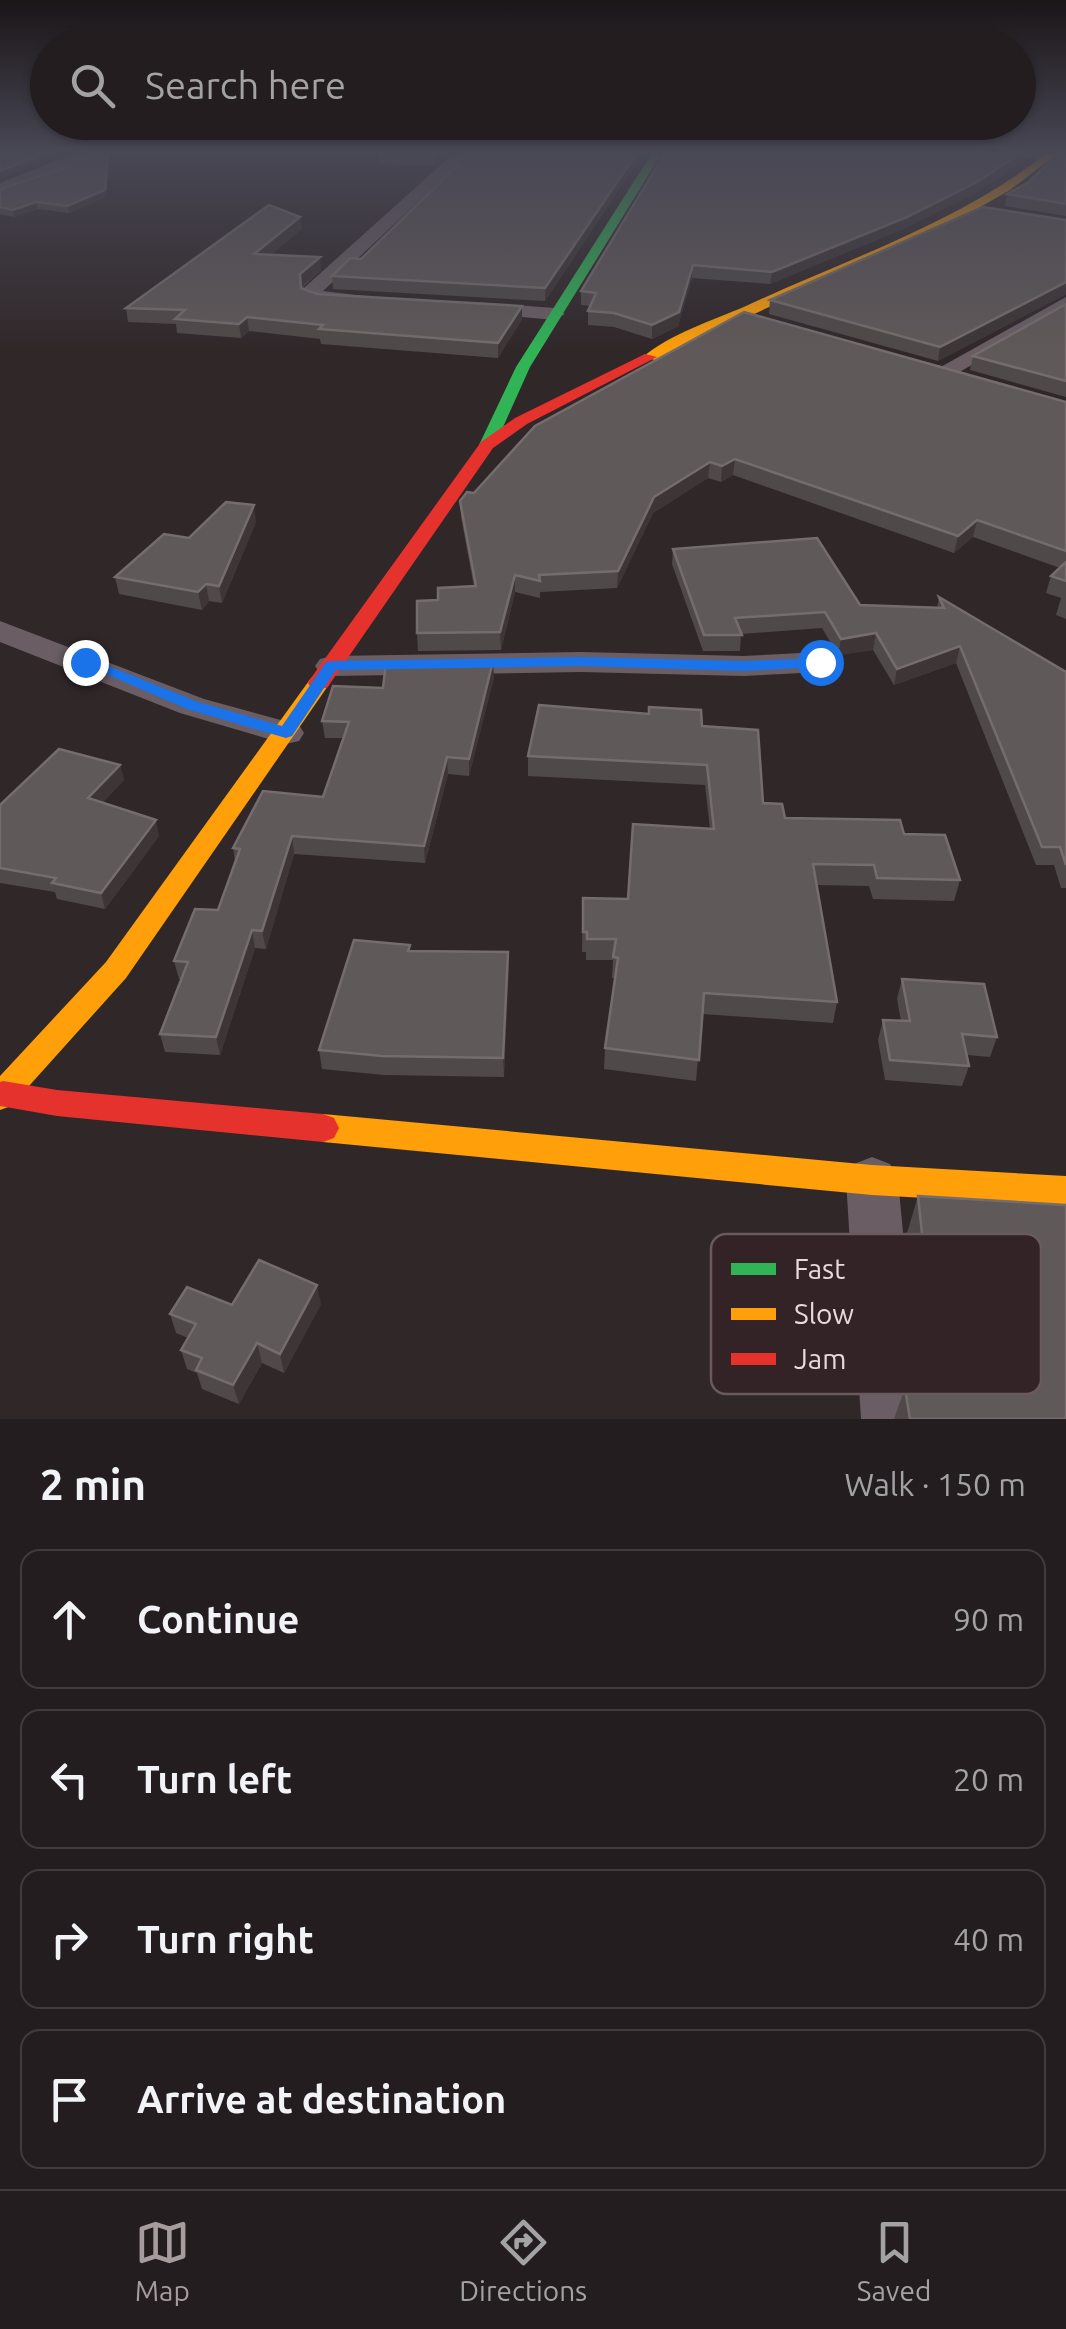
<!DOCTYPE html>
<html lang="en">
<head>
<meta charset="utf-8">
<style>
  :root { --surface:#241d1f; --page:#2c2628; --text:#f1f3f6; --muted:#a3a2a4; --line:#413b3d; --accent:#a69b9d }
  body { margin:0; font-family:Ubuntu,sans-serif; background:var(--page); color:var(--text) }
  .stop { position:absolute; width:30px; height:30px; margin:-22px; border:8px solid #1a73e8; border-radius:50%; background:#fff }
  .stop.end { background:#1a73e8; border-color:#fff; box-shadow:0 2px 10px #0008 }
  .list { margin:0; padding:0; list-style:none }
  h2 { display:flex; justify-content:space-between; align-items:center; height:130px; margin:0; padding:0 40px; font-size:42px }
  h2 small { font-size:32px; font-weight:400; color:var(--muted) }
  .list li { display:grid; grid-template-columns:65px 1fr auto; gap:30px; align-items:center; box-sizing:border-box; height:140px; margin:0 20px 20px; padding:0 20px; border:2px solid var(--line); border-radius:20px }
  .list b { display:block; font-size:38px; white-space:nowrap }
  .list em { font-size:32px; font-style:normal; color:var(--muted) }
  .icon { flex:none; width:55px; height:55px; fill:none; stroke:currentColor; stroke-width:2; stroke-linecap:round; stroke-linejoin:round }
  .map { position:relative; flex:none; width:1066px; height:1419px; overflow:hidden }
  .search { position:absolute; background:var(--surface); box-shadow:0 2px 8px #0004; left:30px; right:30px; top:30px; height:110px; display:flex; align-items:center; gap:25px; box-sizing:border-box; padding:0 35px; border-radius:55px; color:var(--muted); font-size:38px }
  .sheet { height:770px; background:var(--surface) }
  nav { display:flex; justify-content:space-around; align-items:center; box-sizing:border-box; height:140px; border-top:2px solid var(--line); background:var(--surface); font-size:28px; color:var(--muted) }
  nav a { display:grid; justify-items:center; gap:5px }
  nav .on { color:var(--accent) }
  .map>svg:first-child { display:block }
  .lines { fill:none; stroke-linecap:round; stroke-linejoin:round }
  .street { fill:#6a5e64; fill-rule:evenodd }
  .fast { fill:#30b455; fill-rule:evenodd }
  .slow { fill:#ff9f0a; fill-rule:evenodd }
  .jam { fill:#e5322d; fill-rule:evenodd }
  .wall { fill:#504949 }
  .shaded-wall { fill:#3d3536 }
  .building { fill:#605959; stroke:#756d6d; stroke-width:2.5 }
  .route { fill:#1a73e8 }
  .key { fill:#342326; stroke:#695a5d; stroke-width:2.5 }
  .key-label { font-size:28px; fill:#e6dadc }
</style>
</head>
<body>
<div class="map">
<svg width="1066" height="1419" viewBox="0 0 1066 1419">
  <rect width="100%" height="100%" fill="#302729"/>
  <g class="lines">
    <g class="street">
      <polygon points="76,153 94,153 67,170 0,193 0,183"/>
      <polygon points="454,153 470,153 323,291 364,296 364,304 312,302 302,291 305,287"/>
      <polygon points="1012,153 1052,153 1057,157 1049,162"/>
      <polygon points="1066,297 1066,311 949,378 941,380 930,373"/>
      <polygon points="474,302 555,308 565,314 555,320 467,312 464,308"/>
      <polygon points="0,621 204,699 299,725 304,733 299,741 286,744 180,713 0,642"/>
      <polygon points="581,652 744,656 821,652 833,655 838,662 833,669 821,672 744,676 581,672 332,676 320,673 315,666 320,659 332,656"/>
      <polygon points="872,1157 890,1164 898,1180 921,1419 861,1419 846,1180 854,1164"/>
    </g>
    <polygon class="fast" points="652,153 662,153 530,367 495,445 481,448 479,445 516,367"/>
    <g class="slow">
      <path d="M1047 153H1058L1010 190 961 218 655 360 643 357C670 334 713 320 746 306 847 259 958 223 1047 153Z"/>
      <polygon points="319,676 330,683 126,978 11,1106 0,1110 0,1076 106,962 311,678"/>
      <polygon points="323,1114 872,1165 1066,1176 1066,1206 872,1195 323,1142 312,1138 307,1128 312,1118"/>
    </g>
    <g class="jam">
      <polygon points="645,354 657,357 527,424 493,448 327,688 311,688 308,683 311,678 481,442 515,418"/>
      <polygon points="3,1081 57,1090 323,1114 334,1118 339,1128 334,1138 323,1142 57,1116 0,1106 0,1082"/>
    </g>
  </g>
  <g class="wall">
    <polygon points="378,153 449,153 434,166 379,164"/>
    <polygon points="463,153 643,153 545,301 333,289 332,276 361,259 452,171 452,164"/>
    <polygon points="665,153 1026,153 1025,160 974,194 905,228 770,284 692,278 678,326 652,339 614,327 588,325 588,311 591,306 581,305 581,291"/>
    <polygon points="1066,153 1066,216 1005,206 1007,194 1029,182"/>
    <polygon points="0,189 106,197 69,213 38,209 14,217 0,214"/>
    <polygon points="1066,220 1066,294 938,361 769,314 770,300"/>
    <polygon points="302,229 271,254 321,270 302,288 317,294 522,319 498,358 321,344 320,339 249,331 241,338 177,333 176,324 128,322 126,308"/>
    <polygon points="1066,304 1066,397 970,370 973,356"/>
    <polygon points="1066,402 1066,619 1056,615 1061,598 1046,593 1051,576 1060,568 973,537 954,553 733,475 721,482 708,478 653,513 617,588 540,592 540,598 515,592 501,650 418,651 417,633 438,600 474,587 461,517 460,501 474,493"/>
    <polygon points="256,522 222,603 209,601 202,610 119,594 115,577 189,538"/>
    <polygon points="673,549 860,605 937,608 939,597 1066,672 1066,888 1061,888 1054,865 1036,865 956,663 894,685 873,650 838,655 822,628 741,634 740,651 703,651 672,564"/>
    <polygon points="494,677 469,776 448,774 425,863 294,854 266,949 255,948 220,1055 165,1052 160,1034 181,979 179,979 174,961 218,910 235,862 233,848 323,797 343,738 325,738 322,721 383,688"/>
    <polygon points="702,726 763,803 785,818 904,834 960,880 954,901 873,899 869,886 817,885 837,1002 833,1023 702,1014 696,1081 604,1069 605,1048 615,978 612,978 613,960 586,960 586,952 582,952 583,898 628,899 710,829 705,785 528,776 528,756"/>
    <polygon points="120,765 124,780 103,802 159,836 105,909 57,899 55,892 0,883 0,805"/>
    <polygon points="410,945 410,951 508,952 504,1077 384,1075 322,1069 319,1050"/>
    <polygon points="902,979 997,1037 990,1057 967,1055 969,1066 962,1086 885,1080 878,1040 883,1020 901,1021 897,999"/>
    <polygon points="918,1196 1066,1419 894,1419 905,1388 922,1388 907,1233"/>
    <polygon points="321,1304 284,1373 262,1363 239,1404 202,1389 197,1373 187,1369 181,1350 188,1338 176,1333 170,1314 232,1305"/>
  </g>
  <g class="shaded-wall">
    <polygon points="46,153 65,153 0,179 0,171"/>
    <polygon points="108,153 109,153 106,197 69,213 67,206"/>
    <polygon points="436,153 449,153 434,166 434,155"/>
    <polygon points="637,153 643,153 545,301 545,288"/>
    <polygon points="1021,153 1026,153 1025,160 974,194 905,228 770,284 772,272"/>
    <polygon points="36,202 38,209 14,217 13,210"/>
    <polygon points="300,217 302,229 256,267 254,254"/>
    <polygon points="320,257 321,270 301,287 300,274"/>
    <polygon points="693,265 692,278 678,326 652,339 652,325"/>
    <polygon points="1066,282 1066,294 938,361 940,347"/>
    <polygon points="522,306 522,319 498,358 498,343"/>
    <polygon points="247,317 249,331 241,338 239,324"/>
    <polygon points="735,459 733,475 721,482 722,466"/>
    <polygon points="710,462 708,478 653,513 617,588 618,571 654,497"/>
    <polygon points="254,505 256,522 222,603 219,586"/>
    <polygon points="977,520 973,537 954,553 958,536"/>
    <polygon points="515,575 515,592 501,650 500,632"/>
    <polygon points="206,584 209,601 202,610 198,592"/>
    <polygon points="876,633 873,650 838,655 841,639"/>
    <polygon points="960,646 956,663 894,685 897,669"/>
    <polygon points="493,661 494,677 469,776 469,759"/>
    <polygon points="447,757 448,774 425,863 424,846"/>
    <polygon points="120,765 124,780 92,813 88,798"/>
    <polygon points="156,820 159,836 105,909 101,893"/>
    <polygon points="292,836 294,854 266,949 262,931"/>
    <polygon points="252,930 255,948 220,1055 216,1037"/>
    <polygon points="508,952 509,971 504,1077 503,1058"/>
    <polygon points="317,1285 321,1304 284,1373 280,1354"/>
    <polygon points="257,1343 262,1363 239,1404 233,1385"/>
  </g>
  <g class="building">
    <polygon points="0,153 46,153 0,171"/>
    <polygon points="88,153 108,153 105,190 67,206 36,202 13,210 0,207 0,189 67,167"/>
    <polygon points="378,153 436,153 434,155"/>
    <polygon points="463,153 637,153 545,288 332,276 350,258 361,259 452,171 458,164 452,164"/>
    <polygon points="665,153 1021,153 977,182 907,217 772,272 693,265 679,312 652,325 614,313 588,311 596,293 581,291"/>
    <polygon points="1059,153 1066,153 1066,204 1007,194 1029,182"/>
    <polygon points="269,205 300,217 254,254 320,257 300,274 301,288 317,294 522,306 498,343 319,329 323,325 247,317 239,324 175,319 185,310 126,308"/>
    <polygon points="983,207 1066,220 1066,282 940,347 770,300"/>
    <polygon points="1066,304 1066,381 973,356"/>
    <polygon points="744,312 1066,402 1066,551 977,520 958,536 735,459 722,466 710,462 654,497 618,571 539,575 540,581 515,575 500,632 417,633 417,601 438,600 438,588 476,586 460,501 467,492 474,493 535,426"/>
    <polygon points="226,502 254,505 219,586 206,584 198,592 115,577 164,534 189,538"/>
    <polygon points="817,538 860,605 944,608 939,597 1066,672 1066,865 1060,847 1042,847 960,646 897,669 876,633 841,639 825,612 735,618 742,635 704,635 673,549"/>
    <polygon points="1066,562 1066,581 1051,576"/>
    <polygon points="493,661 469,759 447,757 424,846 292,836 262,931 252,930 216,1037 160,1034 188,962 174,961 195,909 218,910 240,849 233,848 263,791 323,797 349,722 322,721 333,686 383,688 386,662"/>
    <polygon points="539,705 649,714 649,707 701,710 702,726 758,730 763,803 782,804 785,818 900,820 904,834 945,835 960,880 877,878 874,865 813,864 837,1002 704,993 699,1060 605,1048 618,958 613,957 616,939 587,939 587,932 583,932 583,898 628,899 633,824 714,829 707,765 528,756"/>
    <polygon points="59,749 120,765 88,798 156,820 101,893 52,883 56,878 0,868 0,805"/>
    <polygon points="354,940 410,945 408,951 508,952 503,1058 382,1056 319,1050"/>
    <polygon points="902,979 984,984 997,1037 962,1034 969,1066 890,1060 883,1020 910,1021"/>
    <polygon points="918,1196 1066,1205 1066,1419 910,1419 905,1388 934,1388 938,1384"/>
    <polygon points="259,1260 317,1285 280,1354 257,1343 233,1385 196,1370 202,1358 181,1350 196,1324 170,1314 187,1287 232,1305"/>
  </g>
  <linearGradient id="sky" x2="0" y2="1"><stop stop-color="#1a1517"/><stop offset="0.43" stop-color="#484754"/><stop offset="1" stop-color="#484754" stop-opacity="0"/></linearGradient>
  <rect width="1066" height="352" fill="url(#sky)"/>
  <polygon class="route" points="581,657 744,661 820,658 828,662 820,667 744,671 581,666 336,670 292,736 286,738 187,709 78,662 91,659 198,702 282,726 326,662 332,661"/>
  <rect x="711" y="1234" width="330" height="160" rx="15" class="key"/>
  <rect x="731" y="1263" width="45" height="12" fill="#30b455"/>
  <rect x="731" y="1308" width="45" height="12" fill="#ff9f0a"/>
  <rect x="731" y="1353" width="45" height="12" fill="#e5322d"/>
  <g class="key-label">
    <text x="794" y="1279">Fast</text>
    <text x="794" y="1324">Slow</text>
    <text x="794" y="1369">Jam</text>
  </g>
</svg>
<div class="stop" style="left:820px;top:662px"></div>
<div class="stop end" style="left:85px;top:662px"></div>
<div class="search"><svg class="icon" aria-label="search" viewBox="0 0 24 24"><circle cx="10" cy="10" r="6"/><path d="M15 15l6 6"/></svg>Search here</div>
</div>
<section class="sheet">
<h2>2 min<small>Walk · 150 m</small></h2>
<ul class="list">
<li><svg class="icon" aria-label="ahead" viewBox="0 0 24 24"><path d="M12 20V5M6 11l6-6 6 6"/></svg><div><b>Continue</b></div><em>90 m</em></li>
<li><svg class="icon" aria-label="left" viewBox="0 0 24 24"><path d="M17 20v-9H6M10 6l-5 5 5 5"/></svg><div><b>Turn left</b></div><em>20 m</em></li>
<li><svg class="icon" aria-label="right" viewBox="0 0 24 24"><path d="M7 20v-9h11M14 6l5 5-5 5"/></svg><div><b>Turn right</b></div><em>40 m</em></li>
<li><svg class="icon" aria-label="arrive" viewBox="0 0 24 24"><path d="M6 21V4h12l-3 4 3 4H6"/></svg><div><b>Arrive at destination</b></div></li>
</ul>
</section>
<nav>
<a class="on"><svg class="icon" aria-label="map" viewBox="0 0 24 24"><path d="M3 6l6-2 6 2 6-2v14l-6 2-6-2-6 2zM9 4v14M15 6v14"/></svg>Map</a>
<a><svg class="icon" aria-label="directions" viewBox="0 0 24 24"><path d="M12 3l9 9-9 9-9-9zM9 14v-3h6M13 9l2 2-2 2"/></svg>Directions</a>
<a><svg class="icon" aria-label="saved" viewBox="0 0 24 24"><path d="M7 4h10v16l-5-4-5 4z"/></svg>Saved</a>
</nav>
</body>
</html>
